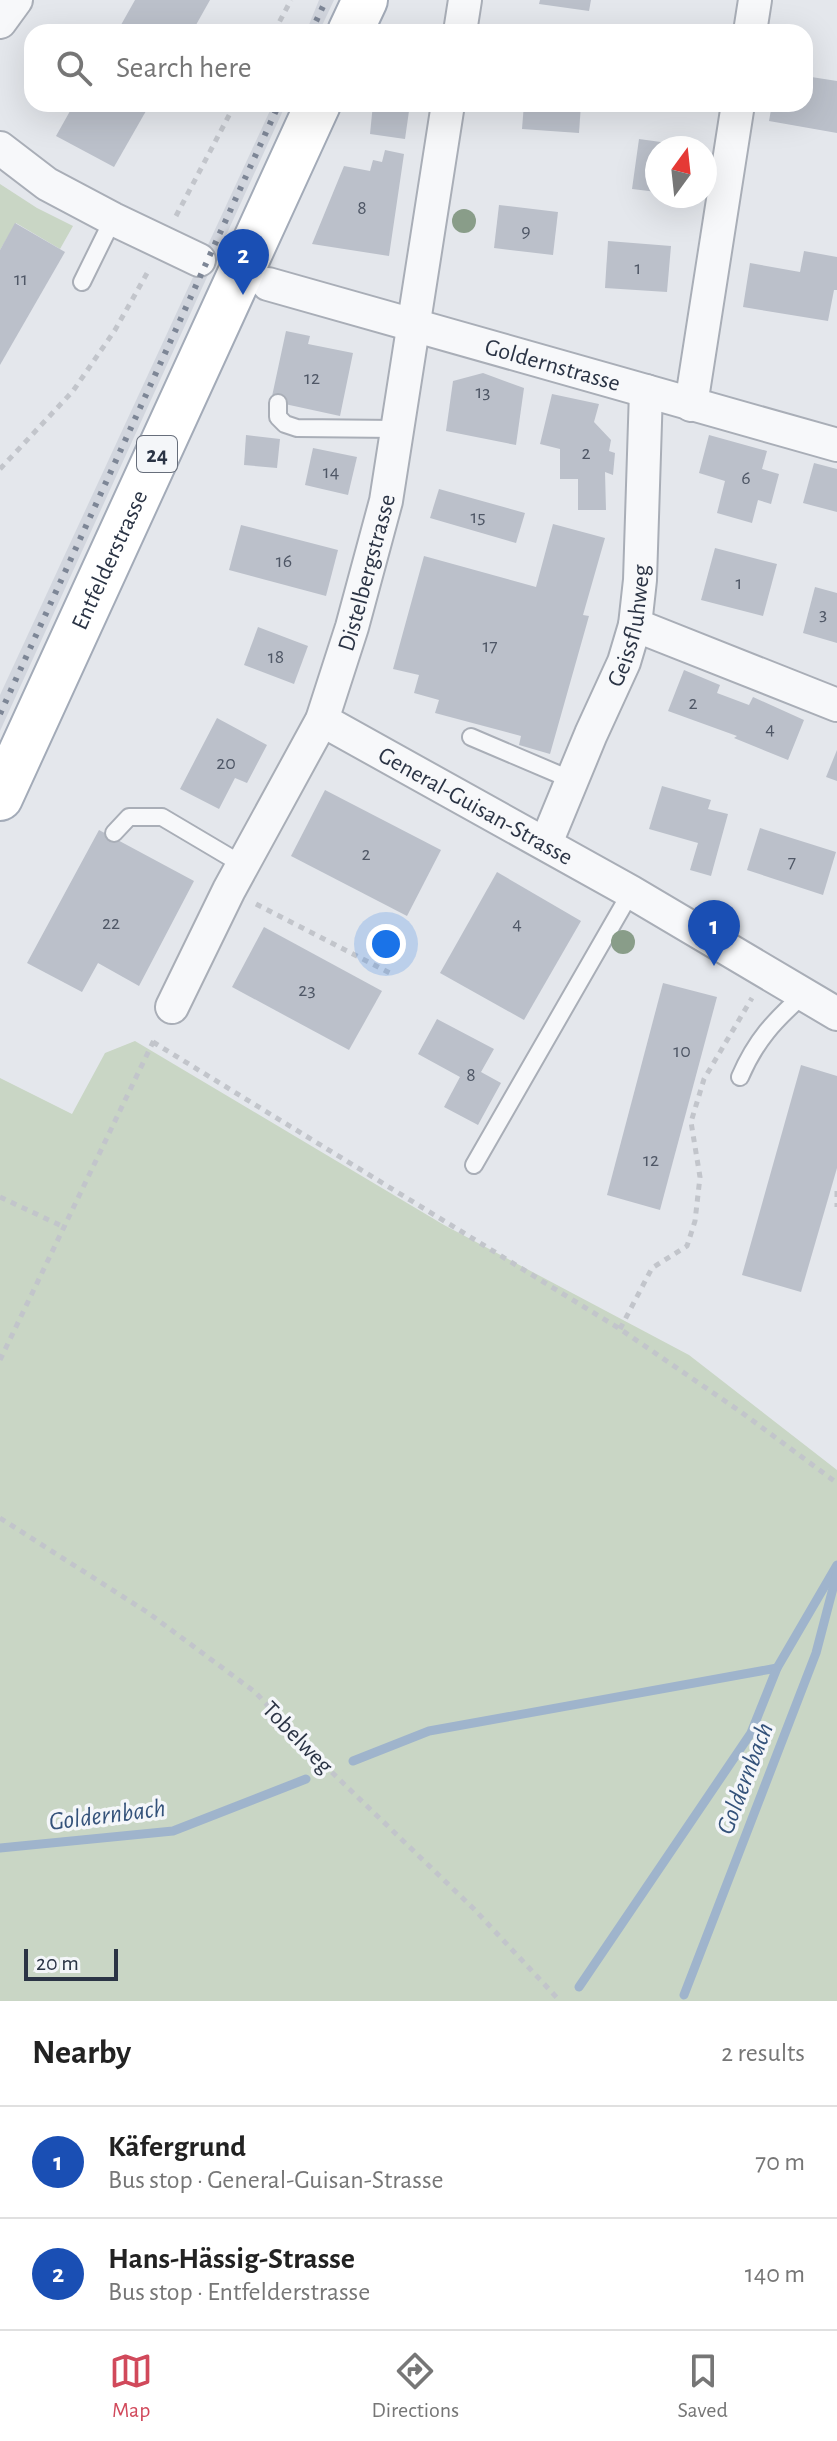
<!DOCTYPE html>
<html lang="en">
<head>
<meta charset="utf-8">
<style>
  :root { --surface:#fff; --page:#f6f6f6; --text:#222; --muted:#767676; --line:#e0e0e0; --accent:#d1495b }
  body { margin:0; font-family:"Alegreya Sans",sans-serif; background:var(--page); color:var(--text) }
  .compass { position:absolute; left:645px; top:136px; width:72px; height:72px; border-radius:50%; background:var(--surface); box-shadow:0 8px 32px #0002; rotate:15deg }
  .scale { position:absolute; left:24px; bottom:20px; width:94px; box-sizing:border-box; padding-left:8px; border:4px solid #2b3445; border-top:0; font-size:22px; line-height:28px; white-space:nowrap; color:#2b3445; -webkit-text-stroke:6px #f4f6f9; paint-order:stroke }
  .you { position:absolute; left:386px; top:944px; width:28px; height:28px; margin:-20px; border:6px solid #fff; border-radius:50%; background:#1a73e8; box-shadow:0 0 0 12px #1a73e833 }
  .badge { display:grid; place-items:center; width:52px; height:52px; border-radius:50%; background:var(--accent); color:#fff; font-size:26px; font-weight:700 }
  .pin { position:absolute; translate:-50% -66px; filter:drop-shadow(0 2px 4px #0008) }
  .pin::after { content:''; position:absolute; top:42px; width:28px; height:24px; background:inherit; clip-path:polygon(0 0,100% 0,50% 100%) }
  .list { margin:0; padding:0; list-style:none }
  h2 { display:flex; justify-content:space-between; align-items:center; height:104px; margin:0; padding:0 32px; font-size:34px }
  h2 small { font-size:26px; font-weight:400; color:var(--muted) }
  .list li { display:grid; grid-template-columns:52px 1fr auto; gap:24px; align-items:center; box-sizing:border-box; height:112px; padding:0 32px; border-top:2px solid var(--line) }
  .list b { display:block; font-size:30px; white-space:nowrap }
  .list p { margin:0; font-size:26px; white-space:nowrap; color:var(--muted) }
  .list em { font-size:26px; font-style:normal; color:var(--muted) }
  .icon { flex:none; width:44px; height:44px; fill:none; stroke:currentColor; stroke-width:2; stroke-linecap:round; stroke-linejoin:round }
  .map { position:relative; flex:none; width:837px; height:2001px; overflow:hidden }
  .search { position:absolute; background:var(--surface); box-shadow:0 8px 32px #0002; left:24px; right:24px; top:24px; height:88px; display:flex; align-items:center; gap:20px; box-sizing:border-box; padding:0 28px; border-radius:24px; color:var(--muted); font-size:30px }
  .sheet { height:328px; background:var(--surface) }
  nav { display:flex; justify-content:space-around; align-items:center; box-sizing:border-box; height:112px; border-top:2px solid var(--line); background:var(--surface); font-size:22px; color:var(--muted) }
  nav a { display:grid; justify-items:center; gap:4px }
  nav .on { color:var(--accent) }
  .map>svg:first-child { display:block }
  .built { fill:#d2d6de }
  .green { fill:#c9d6c5 }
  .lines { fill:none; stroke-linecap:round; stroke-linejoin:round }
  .stream { stroke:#9fb4cc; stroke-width:9 }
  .building { fill:#bbc0ca }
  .lane-casing { stroke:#a9aeb7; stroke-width:20 }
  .street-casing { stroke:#a9aeb7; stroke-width:36 }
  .primary-casing { stroke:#a3abb8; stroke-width:48 }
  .path { stroke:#c2c5cb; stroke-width:5; stroke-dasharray:6 6; stroke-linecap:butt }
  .lane { stroke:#f7f8fa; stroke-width:16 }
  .street { stroke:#f7f8fa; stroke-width:32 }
  .primary { stroke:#fff; stroke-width:44 }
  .rail { stroke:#7d8696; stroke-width:6; stroke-dasharray:4 8; stroke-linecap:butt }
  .tree { fill:#899d89 }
  .labels { text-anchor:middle; stroke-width:7; stroke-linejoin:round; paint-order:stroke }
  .number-label { font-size:20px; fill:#4f5766 }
  .shield { fill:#f4f6f9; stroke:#676e7b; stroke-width:2 }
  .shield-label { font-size:22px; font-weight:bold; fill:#2b3445 }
  .street-label { font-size:24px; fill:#2b3445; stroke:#f4f6f9 }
  .water-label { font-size:26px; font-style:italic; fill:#34527a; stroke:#f4f6f9 }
</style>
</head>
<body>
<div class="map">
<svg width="837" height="2001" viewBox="0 0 837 2001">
  <rect width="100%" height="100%" fill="#e4e7ec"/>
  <g class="built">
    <polygon points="319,0 334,0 319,32 306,32"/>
    <polygon points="273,104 286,104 0,731 0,695"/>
  </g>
  <g class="green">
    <polygon points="0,184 37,208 73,226 60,249 16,223 0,250"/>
    <polygon points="135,1041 444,1225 689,1355 837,1470 837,2001 0,2001 0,1078 72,1114 105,1053"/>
  </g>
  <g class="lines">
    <g class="stream">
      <polyline points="353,1761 429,1731 777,1668"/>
      <polyline points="0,1848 173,1831 306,1779"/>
      <polyline points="579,1987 751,1733 777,1668 837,1565"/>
      <polyline points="684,1995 816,1653 837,1573"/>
    </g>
  </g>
  <g class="building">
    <polygon points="135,0 210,0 192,32 117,32"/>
    <polygon points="540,0 591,0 589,11 539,4"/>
    <polygon points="805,76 837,81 837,133 769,121 772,104 805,104"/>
    <polygon points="74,104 150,104 114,167 56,136"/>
    <polygon points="373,104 410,104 405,139 370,134"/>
    <polygon points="524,104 581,104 579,133 522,129"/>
    <polygon points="639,139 690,146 657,148 657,192 632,189"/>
    <polygon points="385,150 404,154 389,256 312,244 344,166 370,171 373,160 382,162"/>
    <polygon points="499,205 558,212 553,255 494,248"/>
    <polygon points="15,223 65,252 0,365 0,250"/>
    <polygon points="608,241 671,246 667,292 605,288"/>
    <polygon points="804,251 837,257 837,290 834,290 828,321 743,307 750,263 800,272"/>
    <polygon points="286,331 310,336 308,344 353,353 340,416 271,401"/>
    <polygon points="483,373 524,388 516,445 446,431 453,381"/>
    <polygon points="552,394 599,404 594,422 611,440 609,451 615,453 613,475 605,472 606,510 578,510 578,479 560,479 560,449 540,444"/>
    <polygon points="246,435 280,439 277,468 244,465"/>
    <polygon points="709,435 767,451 762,469 779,474 771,504 758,500 752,523 717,513 725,481 699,473"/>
    <polygon points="313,448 357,457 348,495 305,485"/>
    <polygon points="814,463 837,469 837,512 803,503"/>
    <polygon points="439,489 525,513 516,543 430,518"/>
    <polygon points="553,524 605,538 583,615 589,616 550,754 519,745 521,736 435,713 439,700 414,693 419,675 393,669 424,556 536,587"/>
    <polygon points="241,525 338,550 326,596 229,570"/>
    <polygon points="715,548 777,564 763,616 701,600"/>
    <polygon points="815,587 837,593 837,643 803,633"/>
    <polygon points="258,627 308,646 294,684 244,665"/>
    <polygon points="684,670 720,685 717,693 749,705 753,697 804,720 788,760 734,738 737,736 668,711"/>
    <polygon points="217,718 267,745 247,783 235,778 219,809 180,789"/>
    <polygon points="837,750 837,781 826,777"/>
    <polygon points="662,786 711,800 708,809 728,814 711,876 690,870 698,843 649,829"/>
    <polygon points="325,790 441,850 407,916 291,856"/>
    <polygon points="760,828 836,852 823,895 747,870"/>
    <polygon points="99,830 194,881 139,986 98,963 82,992 27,963"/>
    <polygon points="497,872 581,921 524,1020 440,973"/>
    <polygon points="264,927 382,991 349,1050 232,987"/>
    <polygon points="663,983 717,997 660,1210 607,1195"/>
    <polygon points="437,1019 494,1049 481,1072 501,1083 478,1125 444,1107 460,1077 418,1054"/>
    <polygon points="801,1065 837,1076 837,1168 801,1292 742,1275"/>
  </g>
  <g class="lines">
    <g class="lane-casing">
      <g id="lane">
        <polyline points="82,282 113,219"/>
        <polyline points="278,403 278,417 285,424 297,428 396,429"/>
        <polyline points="471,737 572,780"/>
        <polyline points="114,833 129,817 162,817 243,865"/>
        <path d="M740 1077C756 1040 774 1021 803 995"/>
        <polyline points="474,1165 631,892"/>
      </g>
    </g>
    <g class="street-casing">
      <g id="street">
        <polyline points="0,22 16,0"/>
        <polyline points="460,32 465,0"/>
        <polyline points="750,32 755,0"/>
        <polyline points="0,148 47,184 113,219 199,260"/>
        <path id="s1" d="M268 284 837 445"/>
        <polyline points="691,405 738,104"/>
        <polyline points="635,625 837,705"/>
        <path id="s2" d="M322 720 631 892 837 1014"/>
        <path id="s3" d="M546 843 591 734 624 662 635 625 640 580 646 391"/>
        <path id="s4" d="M172 1007 229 890 322 720 352 627 386 501 448 104"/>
      </g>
    </g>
    <g class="primary-casing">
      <g id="primary">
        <polyline points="350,32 365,0"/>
        <path id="s5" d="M0 798 318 104"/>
      </g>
    </g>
    <g class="path">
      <polyline points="274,32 291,0"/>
      <polyline points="176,216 235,104"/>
      <polyline points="0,469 73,391 115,330 150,268"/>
      <polyline points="256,904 390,973"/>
      <polyline points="153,1042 620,1329 741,1412 837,1483"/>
      <polyline points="837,1191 837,1207"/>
      <polyline points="0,1197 66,1228"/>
      <polyline points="620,1329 652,1268 687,1246 695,1221 700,1177 691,1122 704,1079 752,998"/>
      <polyline points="0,1360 154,1040"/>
      <polyline points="0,1518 147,1612 255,1692 317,1758 474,1909 560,2001"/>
    </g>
    <use href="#lane" class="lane"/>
    <use href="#street" class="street"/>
    <use href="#primary" class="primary"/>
    <g class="rail">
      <polyline points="311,32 326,0"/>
      <polyline points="0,714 279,104"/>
    </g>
  </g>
  <g class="tree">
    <circle cx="464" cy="221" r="12"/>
    <circle cx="623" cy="942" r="12"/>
  </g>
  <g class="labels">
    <g class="number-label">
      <text x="362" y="214">8</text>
      <text x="526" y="237">9</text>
      <text x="638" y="274">1</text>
      <text x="21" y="285">11</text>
      <text x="312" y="384">12</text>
      <text x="483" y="398">13</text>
      <text x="586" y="459">2</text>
      <text x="331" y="478">14</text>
      <text x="746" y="484">6</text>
      <text x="478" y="523">15</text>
      <text x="284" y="567">16</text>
      <text x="739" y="589">1</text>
      <text x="823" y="620">3</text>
      <text x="490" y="652">17</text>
      <text x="276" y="663">18</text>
      <text x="693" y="709">2</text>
      <text x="770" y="735">4</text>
      <text x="226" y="769">20</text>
      <text x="366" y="860">2</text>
      <text x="792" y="868">7</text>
      <text x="111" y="929">22</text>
      <text x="517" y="930">4</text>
      <text x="307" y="996">23</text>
      <text x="682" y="1057">10</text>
      <text x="471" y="1081">8</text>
      <text x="651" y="1166">12</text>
    </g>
    <rect class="shield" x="137" y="436" width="40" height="36" rx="6"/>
    <g class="shield-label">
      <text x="157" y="462">24</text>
    </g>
    <g class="street-label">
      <text dy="8" stroke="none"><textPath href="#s1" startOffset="296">Goldernstrasse</textPath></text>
      <text dy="8" stroke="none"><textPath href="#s5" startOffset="262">Entfelderstrasse</textPath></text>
      <text dy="8" stroke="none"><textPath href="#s4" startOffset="478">Distelbergstrasse</textPath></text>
      <text dy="8" stroke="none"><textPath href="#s3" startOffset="234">Geissfluhweg</textPath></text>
      <text dy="8" stroke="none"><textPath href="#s2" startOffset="176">General-Guisan-Strasse</textPath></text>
      <text transform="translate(298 1737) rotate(46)" y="8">Tobelweg</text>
    </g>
    <g class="water-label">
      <text transform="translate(744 1778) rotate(-69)" y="9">Goldernbach</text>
      <text transform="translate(107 1814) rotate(-7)" y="9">Goldernbach</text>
    </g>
  </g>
</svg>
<svg class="compass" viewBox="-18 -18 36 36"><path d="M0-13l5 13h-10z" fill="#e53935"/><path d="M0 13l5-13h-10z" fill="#767676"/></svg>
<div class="scale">20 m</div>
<div class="you"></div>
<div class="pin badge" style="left:714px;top:966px;background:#1a4fb4">1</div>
<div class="pin badge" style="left:243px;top:295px;background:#1a4fb4">2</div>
<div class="search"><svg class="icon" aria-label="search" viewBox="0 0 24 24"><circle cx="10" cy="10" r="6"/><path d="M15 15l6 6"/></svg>Search here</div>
</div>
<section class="sheet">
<h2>Nearby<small>2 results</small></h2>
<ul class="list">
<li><span class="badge" style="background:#1a4fb4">1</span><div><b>Käfergrund</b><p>Bus stop · General-Guisan-Strasse</p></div><em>70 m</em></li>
<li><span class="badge" style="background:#1a4fb4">2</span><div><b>Hans-Hässig-Strasse</b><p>Bus stop · Entfelderstrasse</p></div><em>140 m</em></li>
</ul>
</section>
<nav>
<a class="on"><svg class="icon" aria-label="map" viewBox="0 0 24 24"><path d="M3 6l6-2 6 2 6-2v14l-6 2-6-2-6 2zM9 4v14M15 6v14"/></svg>Map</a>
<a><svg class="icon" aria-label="directions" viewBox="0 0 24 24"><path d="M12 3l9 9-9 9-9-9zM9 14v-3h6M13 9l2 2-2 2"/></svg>Directions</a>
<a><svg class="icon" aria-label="saved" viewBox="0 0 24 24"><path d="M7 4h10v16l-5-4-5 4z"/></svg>Saved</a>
</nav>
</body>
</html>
